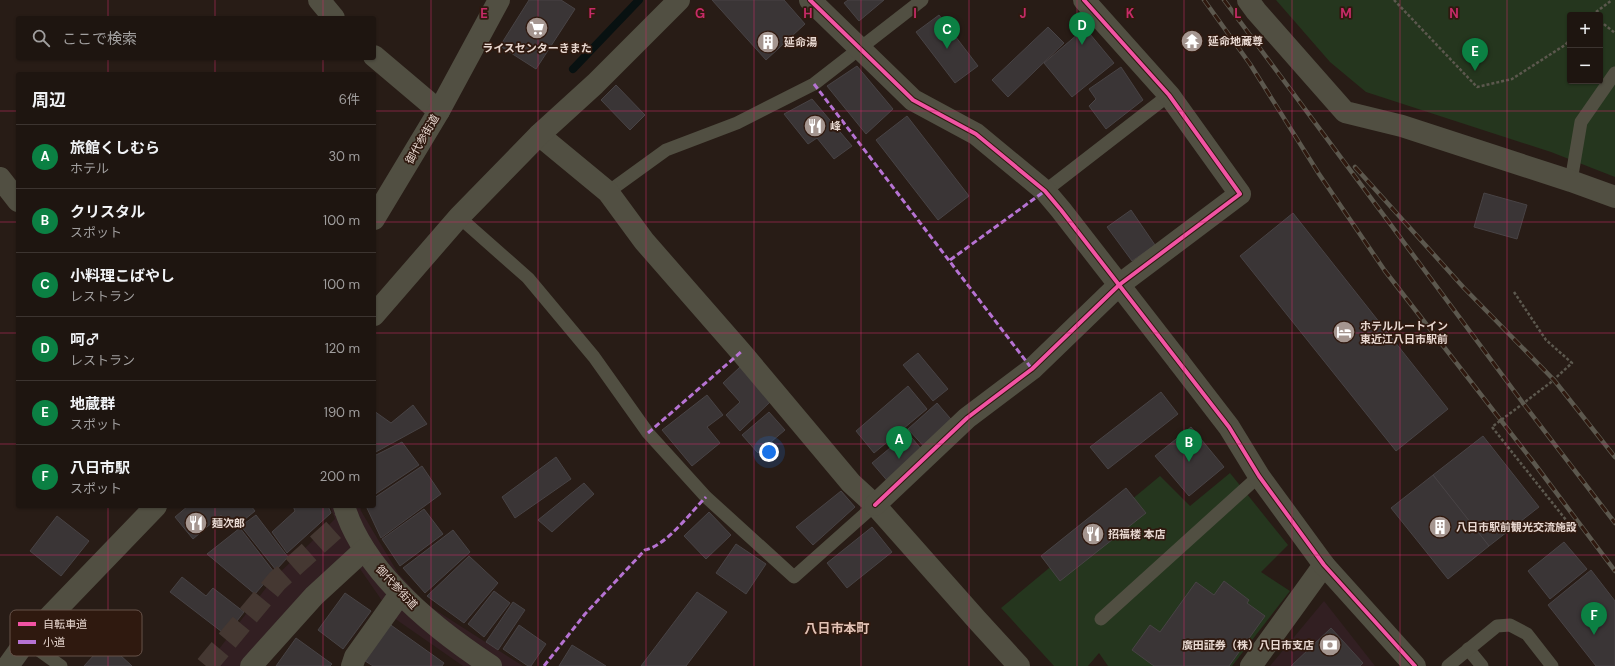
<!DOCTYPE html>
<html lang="ja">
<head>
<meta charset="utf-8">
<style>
  :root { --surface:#1e1510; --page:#2b221e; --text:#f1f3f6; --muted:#a19f9f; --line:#3c3430; --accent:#0b8043 }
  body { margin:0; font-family:"DM Sans","Noto Sans JP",sans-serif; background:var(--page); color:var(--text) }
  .controls { position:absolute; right:12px; top:12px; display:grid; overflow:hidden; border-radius:4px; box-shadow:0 1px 3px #0004 }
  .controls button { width:36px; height:36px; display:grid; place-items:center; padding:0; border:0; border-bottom:1px solid var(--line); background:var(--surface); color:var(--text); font:20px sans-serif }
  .you { position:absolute; left:769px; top:452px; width:14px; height:14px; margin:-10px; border:3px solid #fff; border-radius:50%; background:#1a73e8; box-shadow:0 0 0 6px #1a73e833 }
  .badge { display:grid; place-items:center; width:26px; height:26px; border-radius:50%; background:var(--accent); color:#fff; font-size:13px; font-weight:700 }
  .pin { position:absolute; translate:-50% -33px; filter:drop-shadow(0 1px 2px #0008) }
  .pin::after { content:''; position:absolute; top:21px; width:14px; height:12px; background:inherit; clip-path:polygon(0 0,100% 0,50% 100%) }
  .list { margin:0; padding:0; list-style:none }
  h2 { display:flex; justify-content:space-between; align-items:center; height:52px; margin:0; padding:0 16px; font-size:17px }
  h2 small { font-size:13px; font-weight:400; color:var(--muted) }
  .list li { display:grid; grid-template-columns:26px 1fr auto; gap:12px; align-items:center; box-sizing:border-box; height:64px; padding:0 16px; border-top:1px solid var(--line) }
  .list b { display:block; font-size:15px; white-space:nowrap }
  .list p { margin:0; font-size:13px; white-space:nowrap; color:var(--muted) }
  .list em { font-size:13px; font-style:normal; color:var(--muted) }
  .icon { flex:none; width:22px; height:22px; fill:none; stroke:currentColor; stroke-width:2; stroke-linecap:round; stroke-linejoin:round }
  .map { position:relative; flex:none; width:1615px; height:666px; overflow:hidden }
  .search { position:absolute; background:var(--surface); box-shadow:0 1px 3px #0004; left:16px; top:16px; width:360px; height:44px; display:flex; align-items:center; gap:10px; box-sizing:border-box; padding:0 14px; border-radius:4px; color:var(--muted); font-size:15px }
  .panel { position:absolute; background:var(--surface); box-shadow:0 1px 3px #0004; left:16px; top:72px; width:360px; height:436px; border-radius:4px }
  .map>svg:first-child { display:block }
  .commercial { fill:#321f22 }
  .green { fill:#25361e; fill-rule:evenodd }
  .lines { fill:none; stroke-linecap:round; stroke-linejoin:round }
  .stream { stroke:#081111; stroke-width:8 }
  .building { fill:#3a3536; stroke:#484345 }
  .minor-tunnel { stroke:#453832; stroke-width:22; stroke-dasharray:22 11; stroke-linecap:butt }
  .path { stroke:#5c584e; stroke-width:2.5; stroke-dasharray:3 2; stroke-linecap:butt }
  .service { stroke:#514f42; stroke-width:13 }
  .minor { stroke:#514f42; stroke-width:22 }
  .tertiary { stroke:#514f42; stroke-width:22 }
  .rail-casing { stroke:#5c584e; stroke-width:4.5 }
  .rail { stroke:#2f190f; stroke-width:3; stroke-dasharray:9; stroke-linecap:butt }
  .quiet { stroke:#b673d3; stroke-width:3; stroke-dasharray:6 3; stroke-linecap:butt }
  .cycleway-casing { stroke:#2f190f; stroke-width:6 }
  .cycleway { stroke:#f153a3; stroke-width:4 }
  .grid { fill:none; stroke:#c62b67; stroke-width:1; stroke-opacity:0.55 }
  .labels { text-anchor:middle; stroke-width:3.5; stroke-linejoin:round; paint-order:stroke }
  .poi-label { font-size:11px; font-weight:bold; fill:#e8d8d1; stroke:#2f190f; text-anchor:start }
  .street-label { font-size:11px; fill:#e8d8d1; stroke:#2f190f }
  .quarter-label { font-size:13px; font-weight:bold; fill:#e2c2b5; stroke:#2f190f }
  .key { fill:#2f190f; stroke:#665249; stroke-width:1 }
  .key-label { font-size:11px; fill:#e8d8d1 }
  .grid-label { font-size:13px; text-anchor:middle; font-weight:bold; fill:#c62b67; stroke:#2f190f; stroke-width:3.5; stroke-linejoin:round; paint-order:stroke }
</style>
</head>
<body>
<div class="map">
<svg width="1615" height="666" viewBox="0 0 1615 666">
  <rect width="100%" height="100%" fill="#281c16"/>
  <g class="commercial">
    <polygon points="330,506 360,506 361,511 398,573 426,604 523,666 463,666 394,618 358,566 299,620 266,666 206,666 272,580 335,519"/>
    <polygon points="1324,601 1375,666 1270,666"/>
  </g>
  <g class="green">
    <path d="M1276 0H1615V177L1551 152 1366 92 1330 62ZM1570 15H1600V81H1570Z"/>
    <polygon points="1230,473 1288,545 1261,572 1290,591 1232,666 1108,666 1099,653 1088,666 1054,666 1001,608 1160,476 1190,506"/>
  </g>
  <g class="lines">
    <polyline class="stream" points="573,69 639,0"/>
  </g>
  <g class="building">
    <polygon points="529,0 561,0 575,9 536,69 500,46"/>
    <polygon points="712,0 784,0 805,24 766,60"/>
    <polygon points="848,0 884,0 859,21 844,3"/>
    <polygon points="939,15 978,66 955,83 916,32"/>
    <polygon points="1048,27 1064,43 1008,97 992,80"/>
    <polygon points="1085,28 1114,63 1072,97 1044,63"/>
    <polygon points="857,66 893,109 866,134 827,86"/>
    <polygon points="1121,67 1143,100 1106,129 1089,106 1096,99 1089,89"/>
    <polygon points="616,85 645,115 630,130 601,100"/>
    <polygon points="812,99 852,146 834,159 817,138 808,144 784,114"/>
    <polygon points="907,116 969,196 938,220 876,140"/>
    <polygon points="1484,193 1527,205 1517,239 1474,227"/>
    <polygon points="1131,210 1155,245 1132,261 1107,227"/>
    <polygon points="1293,213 1448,409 1396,451 1240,256"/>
    <polygon points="918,353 948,389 933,401 903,365"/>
    <polygon points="740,367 771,401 740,431 726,415 740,402 723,383"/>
    <polygon points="908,386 927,409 874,453 856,431"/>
    <polygon points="1161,392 1178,414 1108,469 1090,447"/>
    <polygon points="707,395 723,415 707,427 720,443 692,466 662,430"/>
    <polygon points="937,403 956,425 928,451 908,429"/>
    <polygon points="413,405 427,424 374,453 374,411 391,423"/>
    <polygon points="769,412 785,430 758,453 742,435"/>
    <polygon points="1191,427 1224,467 1189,496 1155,456"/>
    <polygon points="908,433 926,455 891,485 872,463"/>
    <polygon points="1483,436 1539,507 1489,546 1433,475"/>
    <polygon points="402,442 419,465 374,495 374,456"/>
    <polygon points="556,457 571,479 515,518 502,497"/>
    <polygon points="422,466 441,494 381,538 366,506 374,506 374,498"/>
    <polygon points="1433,475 1489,546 1448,579 1391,508"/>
    <polygon points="584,483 594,494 552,532 538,520"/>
    <polygon points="1126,488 1146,513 1060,581 1041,556"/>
    <polygon points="841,491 855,507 813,545 796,527"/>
    <polygon points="188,506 251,506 255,511 233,529 221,515 193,539 175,517"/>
    <polygon points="293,506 328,506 331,513 287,553 272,532 295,511"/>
    <polygon points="424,509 443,534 400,566 382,539"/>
    <polygon points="709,512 731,535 706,559 684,536"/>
    <polygon points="256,515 288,557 276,570 241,526"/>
    <polygon points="57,516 89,541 61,576 30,551"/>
    <polygon points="872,527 892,552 847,588 827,563"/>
    <polygon points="240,528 274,572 255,594 207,554"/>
    <polygon points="453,530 470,552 425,593 403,568"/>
    <polygon points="1564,542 1587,569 1550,599 1528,571"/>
    <polygon points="736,544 766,564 746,594 716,573"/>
    <polygon points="469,556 498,583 464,623 427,596"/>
    <polygon points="1591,570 1615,601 1615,666 1596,666 1548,605"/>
    <polygon points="182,577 206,596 213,588 244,612 226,635 170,592"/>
    <polygon points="1224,581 1249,600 1247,603 1265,616 1229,666 1154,666 1132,650 1150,625 1160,632 1196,582 1214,595"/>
    <polygon points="494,591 510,603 484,637 468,624"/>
    <polygon points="697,592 727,612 686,666 641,666"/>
    <polygon points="345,593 371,611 343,649 318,630"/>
    <polygon points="513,602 525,610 498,650 486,642"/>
    <polygon points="388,623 444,663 442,666 373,666 362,659"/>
    <polygon points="519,625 546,644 531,666 528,666 503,649"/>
    <polygon points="1331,628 1363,663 1360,666 1291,666"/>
    <polygon points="296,638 332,664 330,666 276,666"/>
    <polygon points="106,642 132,666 84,666"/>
    <polygon points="572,645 606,666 559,666"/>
  </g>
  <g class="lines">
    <polyline class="minor-tunnel" points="206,666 277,581 348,517"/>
    <g class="path">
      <polyline points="1394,0 1477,87 1512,79 1565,45 1570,40"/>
      <polyline points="1592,15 1612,0"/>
      <polyline points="1600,21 1615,33"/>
      <polyline points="1514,292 1546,340 1572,363 1550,383 1492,427 1566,520"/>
    </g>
    <g class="service">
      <polyline points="1571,181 1581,122 1615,73"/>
      <polyline points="1045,191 1169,95"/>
      <polyline points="608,192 666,150 737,123 814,84 922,0"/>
      <polyline points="459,217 528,278 594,357 648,433 706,497 794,577 875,505"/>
      <polyline points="1101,619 1259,476"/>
      <polyline points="26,641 61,666"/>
      <polyline points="1468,649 1482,666"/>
      <polyline points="1448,666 1497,626 1510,625 1527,634 1552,666"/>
    </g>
    <g class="minor">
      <polyline points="319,0 334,18"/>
      <polyline points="810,0 913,100 976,134 1045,191 1061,210 1179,362"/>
      <polyline points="374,56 439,111"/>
      <polyline points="539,135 608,192 644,241 741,352 851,483 875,505 977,620 1019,666"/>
      <polyline points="0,178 18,201"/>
      <polyline points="374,315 459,217 539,135 595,84 679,0"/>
      <polyline points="875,505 967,418 1032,369 1119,285 1240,194 1169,95 1084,0"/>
      <path d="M344 506C364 572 435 629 491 666"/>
      <polyline points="251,666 314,596 364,550"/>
      <polyline points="352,666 355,657 400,594"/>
      <polyline points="1251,666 1324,565"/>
    </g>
    <g class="tertiary">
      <polyline points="1248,0 1256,11 1345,112 1402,126 1571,181 1615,197"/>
      <polyline points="374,219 439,111 499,0"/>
      <polyline points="1179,362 1229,427 1259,476 1324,565 1415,666"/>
      <polyline points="8,666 26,641 156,506"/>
    </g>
    <g class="rail-casing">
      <g id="rail">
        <polyline points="1204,0 1250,64 1319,174 1385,271 1534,463 1615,571"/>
        <polyline points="1224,0 1523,403 1615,523"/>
        <polyline points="1355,167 1464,288 1554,380 1615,457"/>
      </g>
    </g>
    <use href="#rail" class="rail"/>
    <g class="quiet">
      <polyline points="814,84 1032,369"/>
      <polyline points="950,260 1045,191"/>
      <polyline points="648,433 741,352"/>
      <path d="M544 666 585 614 645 550C666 546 690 513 706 497"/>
    </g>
    <g class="cycleway-casing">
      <g id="cycleway">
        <polyline points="810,0 913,100 976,134 1045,191 1061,210 1229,427 1259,476 1324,565 1415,666"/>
        <polyline points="875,505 967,418 1032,369 1119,285 1240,194 1169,95 1084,0"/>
      </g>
    </g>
    <use href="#cycleway" class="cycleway"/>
  </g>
  <path class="grid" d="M108 0V18M215 0V18M323 0V18M431 0V666M538 0V666M646 0V666M754 0V666M861 0V666M969 0V666M1077 0V666M1184 0V666M1292 0V666M1400 0V666M1507 0V666M108 58V74M215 58V74M323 58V74M0 111H18M374 111H1615M0 222H18M374 222H1615M0 333H18M374 333H1615M0 444H18M374 444H1615M108 506V666M215 506V666M323 506V666M0 555H1615"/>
  <defs>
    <g id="supermarket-disc" transform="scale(1.15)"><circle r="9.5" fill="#a59690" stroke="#2f190f"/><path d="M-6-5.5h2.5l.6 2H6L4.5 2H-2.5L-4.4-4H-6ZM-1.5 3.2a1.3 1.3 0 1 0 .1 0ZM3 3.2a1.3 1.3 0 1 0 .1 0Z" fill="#fff"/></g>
    <g id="temple-disc" transform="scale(1.15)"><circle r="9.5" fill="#a59690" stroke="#2f190f"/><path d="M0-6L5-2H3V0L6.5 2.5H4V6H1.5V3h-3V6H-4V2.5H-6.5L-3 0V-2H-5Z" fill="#fff"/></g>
    <g id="building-disc" transform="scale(1.15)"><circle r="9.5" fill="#a59690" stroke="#2f190f"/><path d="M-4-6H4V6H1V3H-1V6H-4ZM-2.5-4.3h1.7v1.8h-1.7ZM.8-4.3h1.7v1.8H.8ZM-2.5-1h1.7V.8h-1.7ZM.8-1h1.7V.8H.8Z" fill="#fff"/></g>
    <g id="restaurant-disc" transform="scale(1.15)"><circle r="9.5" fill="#a59690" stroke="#2f190f"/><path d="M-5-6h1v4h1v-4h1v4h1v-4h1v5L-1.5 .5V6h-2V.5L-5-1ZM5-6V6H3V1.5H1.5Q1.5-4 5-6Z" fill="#fff"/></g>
    <g id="hotel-disc" transform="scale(1.15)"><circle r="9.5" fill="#a59690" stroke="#2f190f"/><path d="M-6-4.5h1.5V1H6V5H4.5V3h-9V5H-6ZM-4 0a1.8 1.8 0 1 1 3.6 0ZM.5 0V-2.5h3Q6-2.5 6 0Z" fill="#fff"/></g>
    <g id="bank-disc" transform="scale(1.15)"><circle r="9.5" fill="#a59690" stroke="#2f190f"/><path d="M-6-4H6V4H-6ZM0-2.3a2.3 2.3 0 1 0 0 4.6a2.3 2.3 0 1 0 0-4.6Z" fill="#fff"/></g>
  </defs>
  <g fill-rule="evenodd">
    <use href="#supermarket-disc" x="537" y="28"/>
    <use href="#temple-disc" x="1192" y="41"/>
    <use href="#building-disc" x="768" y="42"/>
    <use href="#restaurant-disc" x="815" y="126"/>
    <use href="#hotel-disc" x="1344" y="332"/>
    <use href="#restaurant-disc" x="196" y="523"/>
    <use href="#building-disc" x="1440" y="527"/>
    <use href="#restaurant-disc" x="1093" y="534"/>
    <use href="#bank-disc" x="1330" y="645"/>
  </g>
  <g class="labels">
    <g class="poi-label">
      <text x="1208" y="45">延命地蔵尊</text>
      <text x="784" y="46">延命湯</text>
      <text x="537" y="52" text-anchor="middle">ライスセンターきまた</text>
      <text x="830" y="130">峰</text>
      <text x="1360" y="330">ホテルルートイン<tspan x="1360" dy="13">東近江八日市駅前</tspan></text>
      <text x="212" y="527">麺次郎</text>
      <text x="1456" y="531">八日市駅前観光交流施設</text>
      <text x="1108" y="538">招福楼 本店</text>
      <text x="1314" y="649" text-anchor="end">廣田証券（株）八日市支店</text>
    </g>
    <g class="street-label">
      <text transform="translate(422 139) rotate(-60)" y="4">御代参街道</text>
      <text transform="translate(397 587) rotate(47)" y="4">御代参街道</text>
    </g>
    <g class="quarter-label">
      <text x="837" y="633">八日市本町</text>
    </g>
  </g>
  <rect x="10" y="610" width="132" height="46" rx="6" class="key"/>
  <rect x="18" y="622" width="18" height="4" fill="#f153a3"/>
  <rect x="18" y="640" width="18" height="4" fill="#b673d3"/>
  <g class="key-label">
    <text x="43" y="628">自転車道</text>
    <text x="43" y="646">小道</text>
  </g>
  <g class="grid-label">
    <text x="484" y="18">E</text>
    <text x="592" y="18">F</text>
    <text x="700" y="18">G</text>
    <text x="808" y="18">H</text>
    <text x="915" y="18">I</text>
    <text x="1023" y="18">J</text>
    <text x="1130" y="18">K</text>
    <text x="1238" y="18">L</text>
    <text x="1346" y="18">M</text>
    <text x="1454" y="18">N</text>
  </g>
</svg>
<div class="controls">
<button>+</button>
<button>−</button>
</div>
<div class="you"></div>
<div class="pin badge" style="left:899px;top:459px">A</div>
<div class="pin badge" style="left:1189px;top:462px">B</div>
<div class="pin badge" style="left:947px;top:49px">C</div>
<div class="pin badge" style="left:1082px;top:45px">D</div>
<div class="pin badge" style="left:1475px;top:71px">E</div>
<div class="pin badge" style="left:1594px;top:635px">F</div>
<div class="search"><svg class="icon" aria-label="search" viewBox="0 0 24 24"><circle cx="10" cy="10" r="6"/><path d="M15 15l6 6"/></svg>ここで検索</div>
<section class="panel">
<h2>周辺<small>6件</small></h2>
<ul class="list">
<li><span class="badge">A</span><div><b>旅館くしむら</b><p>ホテル</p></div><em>30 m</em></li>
<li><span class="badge">B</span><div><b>クリスタル</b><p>スポット</p></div><em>100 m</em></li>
<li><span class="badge">C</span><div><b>小料理こばやし</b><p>レストラン</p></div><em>100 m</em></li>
<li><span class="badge">D</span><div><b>呵♂</b><p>レストラン</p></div><em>120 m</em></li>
<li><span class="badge">E</span><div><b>地蔵群</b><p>スポット</p></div><em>190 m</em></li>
<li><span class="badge">F</span><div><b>八日市駅</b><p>スポット</p></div><em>200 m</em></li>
</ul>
</section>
</div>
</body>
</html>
